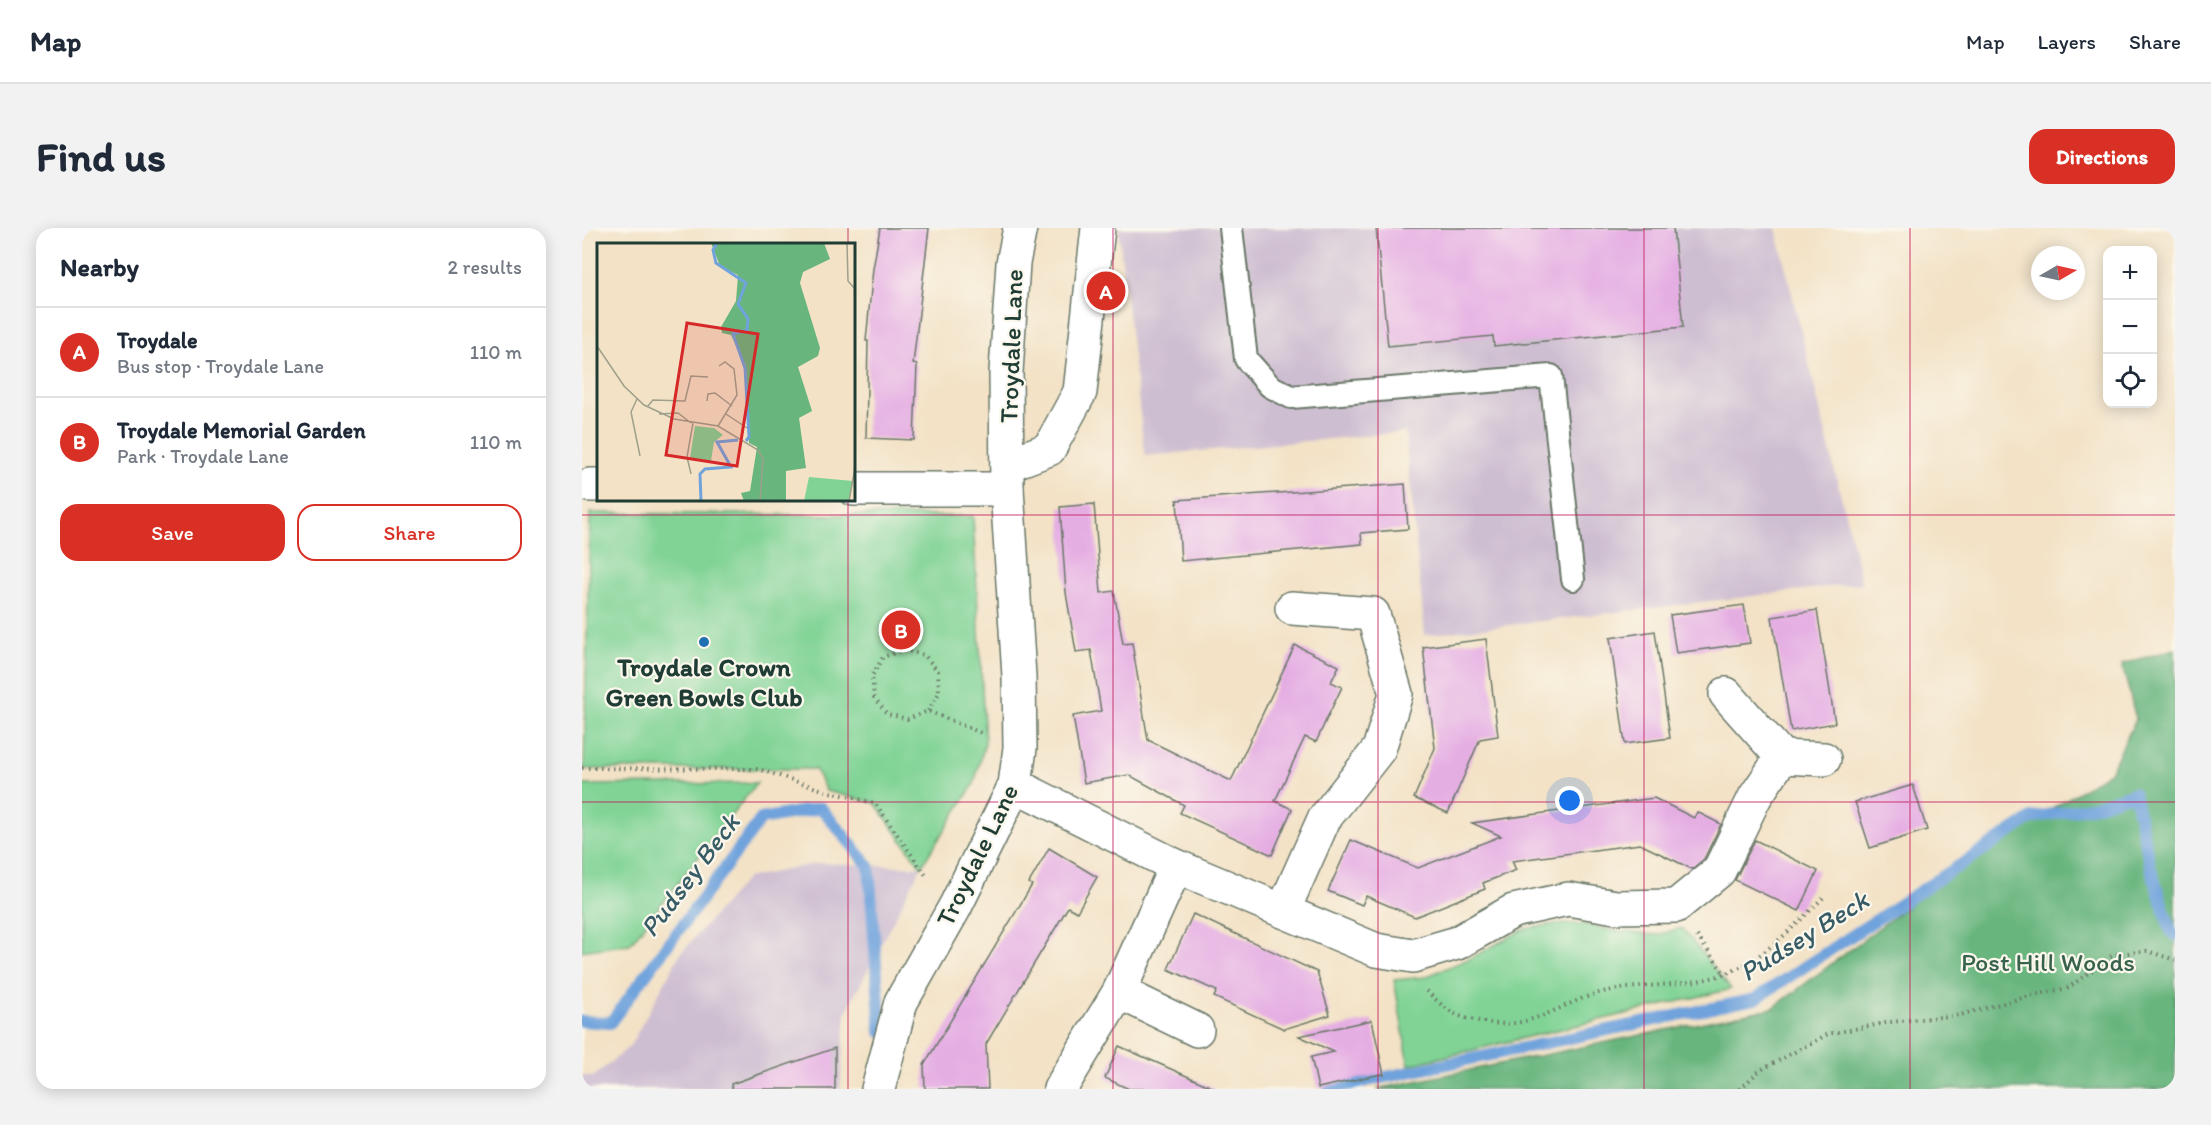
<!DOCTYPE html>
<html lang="en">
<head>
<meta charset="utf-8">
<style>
  :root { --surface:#fff; --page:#f2f2f3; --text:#1f2937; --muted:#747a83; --line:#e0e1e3; --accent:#d93025 }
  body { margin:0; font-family:Itim,sans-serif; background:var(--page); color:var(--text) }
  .controls { position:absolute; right:18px; top:18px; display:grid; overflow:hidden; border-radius:12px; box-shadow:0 3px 15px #0003 }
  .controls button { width:54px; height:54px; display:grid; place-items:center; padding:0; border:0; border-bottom:2px solid var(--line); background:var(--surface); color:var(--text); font:30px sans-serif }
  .compass { position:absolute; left:1449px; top:18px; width:54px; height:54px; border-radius:50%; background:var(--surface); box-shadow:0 3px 15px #0003; rotate:81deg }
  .you { position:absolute; left:988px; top:573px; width:21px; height:21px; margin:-15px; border:4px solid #fff; border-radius:50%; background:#1a73e8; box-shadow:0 0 0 9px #1a73e833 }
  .badge { display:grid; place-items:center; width:39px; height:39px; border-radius:50%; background:var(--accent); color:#fff; font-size:20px; font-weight:700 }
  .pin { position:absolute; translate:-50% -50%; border:3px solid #fff; box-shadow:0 2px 6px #0006 }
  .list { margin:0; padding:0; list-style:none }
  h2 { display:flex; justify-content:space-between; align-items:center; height:78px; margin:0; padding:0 24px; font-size:26px }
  h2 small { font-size:20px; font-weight:400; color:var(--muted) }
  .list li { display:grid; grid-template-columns:39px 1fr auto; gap:18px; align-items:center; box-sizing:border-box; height:90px; padding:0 24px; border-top:2px solid var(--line) }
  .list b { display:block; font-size:22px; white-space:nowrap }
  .list p { margin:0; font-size:20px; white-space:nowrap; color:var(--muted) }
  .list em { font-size:20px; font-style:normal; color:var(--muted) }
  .actions { display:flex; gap:12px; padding:18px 24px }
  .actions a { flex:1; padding:14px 0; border:2px solid var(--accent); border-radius:18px; text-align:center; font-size:21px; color:var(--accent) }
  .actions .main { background:var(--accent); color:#fff }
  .icon { flex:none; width:33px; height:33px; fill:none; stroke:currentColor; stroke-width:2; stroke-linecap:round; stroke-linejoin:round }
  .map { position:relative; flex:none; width:1593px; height:861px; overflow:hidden; border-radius:18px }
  header { display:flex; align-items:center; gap:36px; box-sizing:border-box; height:84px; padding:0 30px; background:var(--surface); border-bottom:2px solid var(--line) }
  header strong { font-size:28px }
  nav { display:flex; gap:33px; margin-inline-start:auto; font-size:21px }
  .intro { display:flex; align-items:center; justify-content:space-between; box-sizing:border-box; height:144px; padding:0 36px }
  h1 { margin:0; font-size:42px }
  .button { padding:15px 27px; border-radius:18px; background:var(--accent); color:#fff; font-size:21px; font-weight:700 }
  main { display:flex; gap:36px; padding:0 36px }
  aside { flex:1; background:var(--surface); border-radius:18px; box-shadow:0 3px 15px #0003 }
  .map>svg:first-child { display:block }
  .industrial { fill:#cebed1 }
  .green { fill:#80d395; stroke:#508864; stroke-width:1.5 }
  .forest { fill:#68b57e; stroke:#447959; stroke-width:1.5 }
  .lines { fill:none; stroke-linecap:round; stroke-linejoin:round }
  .stream { stroke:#70a3dc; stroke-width:12 }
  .building { fill:#e5aee3 }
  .lane-casing { stroke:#697767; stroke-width:26 }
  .street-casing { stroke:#697767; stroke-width:36 }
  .path { stroke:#697767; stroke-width:4; stroke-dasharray:1.5 4.5; stroke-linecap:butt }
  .lane { stroke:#fff; stroke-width:22 }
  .street { stroke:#fff; stroke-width:33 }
  .grid { fill:none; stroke:#c2185b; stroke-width:1.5; stroke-opacity:0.55 }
  .poi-dot { fill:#1f6fb2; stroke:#fbf7ec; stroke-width:2 }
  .labels { text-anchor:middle; stroke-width:4.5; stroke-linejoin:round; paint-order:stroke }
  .street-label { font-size:26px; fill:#1f3d34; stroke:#fbf7ec }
  .poi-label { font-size:26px; font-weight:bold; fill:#1f3d34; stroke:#fbf7ec }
  .park-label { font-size:26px; fill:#37624c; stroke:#fbf7ec }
  .water-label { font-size:27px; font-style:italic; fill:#375c66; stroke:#fbf7ec }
  .inset-river { fill:none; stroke:#70a3dc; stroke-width:3 }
  .inset-road { fill:none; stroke:#9ea08c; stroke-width:1.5 }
  .view { fill:#d62828; fill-opacity:0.15; stroke:#d62828; stroke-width:3 }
  .inset-edge { fill:none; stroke:#1f3d34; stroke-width:3 }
</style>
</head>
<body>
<header>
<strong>Map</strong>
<nav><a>Map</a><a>Layers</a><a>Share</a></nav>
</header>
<div class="intro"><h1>Find us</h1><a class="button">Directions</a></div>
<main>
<aside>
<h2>Nearby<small>2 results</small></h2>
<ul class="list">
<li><span class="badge">A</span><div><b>Troydale</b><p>Bus stop · Troydale Lane</p></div><em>110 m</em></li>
<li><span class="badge">B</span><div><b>Troydale Memorial Garden</b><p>Park · Troydale Lane</p></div><em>110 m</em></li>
</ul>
<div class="actions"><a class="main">Save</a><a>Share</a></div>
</aside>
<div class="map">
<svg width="1593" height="861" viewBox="0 0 1593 861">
  <rect width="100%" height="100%" fill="#fbf7ec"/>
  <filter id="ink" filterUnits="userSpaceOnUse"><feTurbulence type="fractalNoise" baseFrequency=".0167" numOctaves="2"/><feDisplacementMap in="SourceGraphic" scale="12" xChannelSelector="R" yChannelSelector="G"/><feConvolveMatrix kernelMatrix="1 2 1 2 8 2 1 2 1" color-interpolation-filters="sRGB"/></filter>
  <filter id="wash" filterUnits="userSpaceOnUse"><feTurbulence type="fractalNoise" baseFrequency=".008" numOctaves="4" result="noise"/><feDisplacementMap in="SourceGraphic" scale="24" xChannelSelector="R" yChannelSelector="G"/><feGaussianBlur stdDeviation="1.35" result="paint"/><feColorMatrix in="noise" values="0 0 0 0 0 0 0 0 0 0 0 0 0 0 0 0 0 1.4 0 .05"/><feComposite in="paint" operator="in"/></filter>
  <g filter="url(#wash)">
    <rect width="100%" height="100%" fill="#f3e2c6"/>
    <g class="industrial">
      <polygon points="536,0 1194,0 1280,355 843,407 823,204 563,228"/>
      <polygon points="237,635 339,639 264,784 258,861 0,861 0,847 11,849 48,818 98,726 165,650"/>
    </g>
    <g class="green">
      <polygon points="8,285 391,288 403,515 392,556 339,639 293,575 244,563 233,541 2,541"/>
      <polygon points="175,555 48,716 0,723 0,557"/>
      <polygon points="973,696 1001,696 1035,703 1075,707 1100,700 1149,761 827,837 812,752 843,749 889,730 942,701"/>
    </g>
    <polygon class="forest" points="1593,421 1593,861 795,861 1191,780 1380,637 1528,544 1554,491 1540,436"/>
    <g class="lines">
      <g class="stream">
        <polyline points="0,793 28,795 179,591 239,580 287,638 299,804"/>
        <polyline points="747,861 1173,771 1450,590 1513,578 1552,565 1569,641 1589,704 1593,707"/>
      </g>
    </g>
    <g id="blocks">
      <g class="building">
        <polygon points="298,0 347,0 331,136 335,137 332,212 284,210 286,113 284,113 291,41"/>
        <polygon points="794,0 1091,0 1101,99 912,118 911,108 806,118"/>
        <polygon points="823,256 826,301 779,305 780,316 599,333 595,272"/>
        <polygon points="512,276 519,365 532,363 541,416 550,415 566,512 649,553 713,417 757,438 749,454 760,459 746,488 734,514 723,509 693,573 710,581 690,627 598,585 602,577 547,547 502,555 491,488 519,483 509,422 494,424 484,365 478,279"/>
        <polygon points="1162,377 1168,415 1094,425 1088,387"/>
        <polygon points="1235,382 1253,495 1209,503 1190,389"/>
        <polygon points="1073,403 1088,510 1043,516 1028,410"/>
        <polygon points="904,411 916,508 898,511 866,585 832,570 853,520 841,419"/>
        <polygon points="1331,557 1345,602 1288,620 1273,574"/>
        <polygon points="1072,570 1112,590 1115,584 1139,596 1122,631 1110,641 1058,616 930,633 934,642 901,655 903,661 833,689 784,668 780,677 746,663 769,612 836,640 919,608 890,595"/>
        <polygon points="1173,612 1236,643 1217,683 1153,652"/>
        <polygon points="467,620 515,649 495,684 486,679 404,816 406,861 343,861 342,837 450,657 447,655"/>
        <polygon points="611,686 735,744 748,787 702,801 632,769 635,763 586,741"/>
        <polygon points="790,792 802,847 799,846 736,860 729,829 752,824 717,808"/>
        <polygon points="537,818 634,861 547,861 523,850"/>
        <polygon points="253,820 253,861 150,861 149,856"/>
      </g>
    </g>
  </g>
  <g filter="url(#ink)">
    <use href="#blocks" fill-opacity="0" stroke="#697767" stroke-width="1.5"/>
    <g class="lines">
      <g class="lane-casing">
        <polyline id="lane" points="649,0 664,131 688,158 709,169 969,148 991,351"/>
      </g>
      <g class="street-casing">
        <g id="street">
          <polyline points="425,237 467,221 498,164 516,0"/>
          <polyline points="8,257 16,257"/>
          <polyline points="272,261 425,261"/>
          <polyline points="1200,529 1242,531"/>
          <polyline points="433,557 594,638 794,722 831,728 875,715 931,683 986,671 1034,679 1094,678 1137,643 1173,569 1200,529 1144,466"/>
          <polyline points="701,683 742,591 797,521 814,466 791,386 710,380"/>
          <polyline points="537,764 615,802"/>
          <polyline points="296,861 319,774 373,679 433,557 438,520 437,448 425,261 424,144 431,35 438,0"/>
          <polyline points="478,861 537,764 594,638"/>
        </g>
      </g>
      <g class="path">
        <polyline points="346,483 357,465 356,443 342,427 321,422 301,429 290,448 292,469 305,486 326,491 346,483 399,505"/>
        <polyline points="0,540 176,541 244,563 293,575 346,650"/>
        <polyline points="1115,708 1142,745"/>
        <path d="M845 763C853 771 863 781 873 786 882 791 898 793 909 795 944 800 973 781 1004 769 1051 752 1107 763 1152 742 1186 727 1218 692 1244 667"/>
        <polyline points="1158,861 1177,843 1246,806 1309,794 1378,787 1451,767 1486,760 1531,727 1565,723 1593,732"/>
      </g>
      <use href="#lane" class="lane"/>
      <use href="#street" class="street"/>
    </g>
  </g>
  <path class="grid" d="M266 0V16M531 0V861M796 0V861M1062 0V861M1328 0V861M266 272V861M0 287H1593M0 574H1593"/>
  <circle class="poi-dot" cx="122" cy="414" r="6"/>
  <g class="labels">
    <g class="street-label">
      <text transform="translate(429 118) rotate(-88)" y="9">Troydale Lane</text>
      <text transform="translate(395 627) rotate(-64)" y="9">Troydale Lane</text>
    </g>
    <g class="poi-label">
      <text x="122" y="448">Troydale Crown<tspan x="122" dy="30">Green Bowls Club</tspan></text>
    </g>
    <g class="park-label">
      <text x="1466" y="743">Post Hill Woods</text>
    </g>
    <g class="water-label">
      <text transform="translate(108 647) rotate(-53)" y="9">Pudsey Beck</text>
      <text transform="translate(1222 708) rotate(-32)" y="9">Pudsey Beck</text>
    </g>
  </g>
  <g transform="translate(15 15)">
    <rect width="258" height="258" fill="#f3e2c6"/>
    <path d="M98 183 117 185 126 192 117 199 114 218 93 215ZM212 234 256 238 252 258H207Z" fill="#80d395"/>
    <path d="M114 0H227L233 16 206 29 203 40 223 105 221 113 201 124 215 168 202 175 209 225 189 228V258H147L144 250 153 248 160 204 152 200 149 123 134 92 125 90 124 84 139 58 141 32 123 23Z" fill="#68b57e"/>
    <path class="inset-river" d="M120 0 116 7 119 20 149 40 141 61 151 76 150 87 136 91 148 125 152 194 149 198M104 258 103 231 108 226 134 224 120 199 141 197"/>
    <path class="inset-road" d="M250 0 251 38 258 46M0 103 27 143 47 162 77 176 121 183 161 207 166 216 163 258M40 156 34 169 43 213M110 158 111 151 118 150 135 163M50 164 56 157 88 158 94 133 111 134M62 171 81 170 94 180M129 171 150 185M121 183 140 152 137 126 128 119 122 123M94 231 90 214 96 180M252 258 258 225"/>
    <path class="view" d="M90 80 161 91 140 223 69 212Z"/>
    <rect width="258" height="258" class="inset-edge"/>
  </g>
</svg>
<div class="controls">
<button>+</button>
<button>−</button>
<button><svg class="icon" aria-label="locate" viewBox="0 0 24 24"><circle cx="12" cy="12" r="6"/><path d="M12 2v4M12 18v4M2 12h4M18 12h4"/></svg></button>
</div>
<svg class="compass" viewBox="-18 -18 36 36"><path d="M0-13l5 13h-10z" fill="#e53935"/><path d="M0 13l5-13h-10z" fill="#747a83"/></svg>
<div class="you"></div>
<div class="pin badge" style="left:524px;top:63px">A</div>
<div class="pin badge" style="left:319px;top:402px">B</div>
</div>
</main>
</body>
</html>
